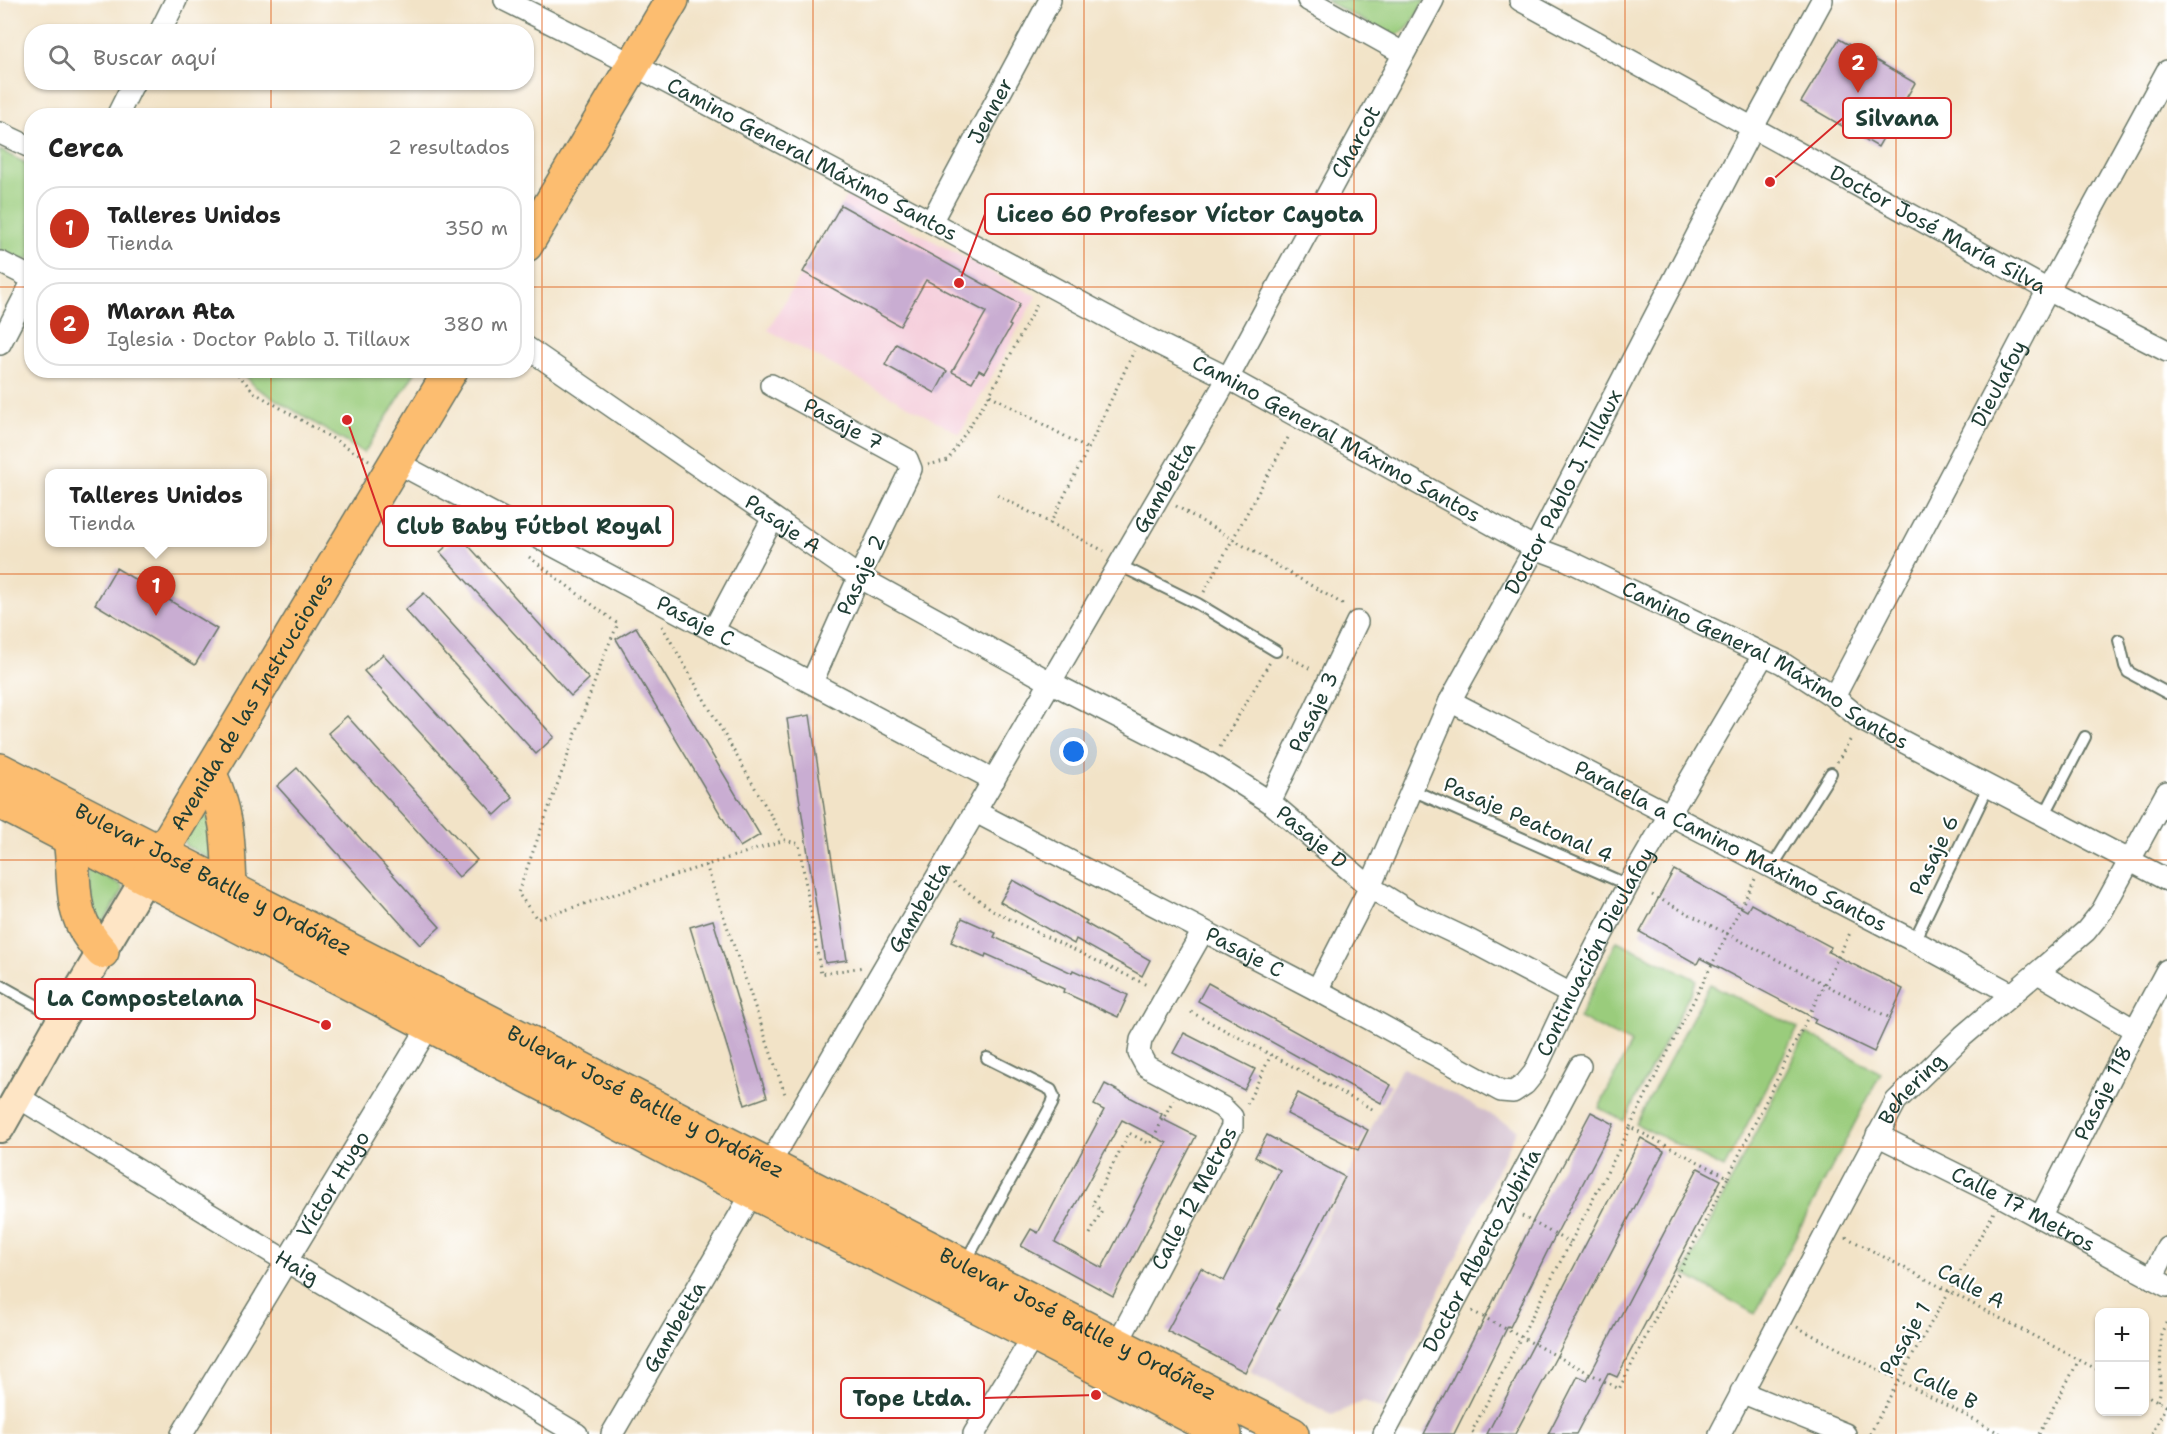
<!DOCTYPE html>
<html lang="es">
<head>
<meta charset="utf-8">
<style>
  :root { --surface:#fff; --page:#f2f2f2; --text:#222; --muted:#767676; --line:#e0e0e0; --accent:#c8321e }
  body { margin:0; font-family:"Shantell Sans",sans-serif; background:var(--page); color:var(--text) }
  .controls { position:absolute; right:18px; bottom:18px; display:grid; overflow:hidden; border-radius:12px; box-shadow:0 2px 4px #0004 }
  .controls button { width:54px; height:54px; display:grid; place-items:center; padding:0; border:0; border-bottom:2px solid var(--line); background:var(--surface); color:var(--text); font:30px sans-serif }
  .you { position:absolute; left:1074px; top:752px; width:21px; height:21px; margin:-15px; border:4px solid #fff; border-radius:50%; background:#1a73e8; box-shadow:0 0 0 9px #1a73e833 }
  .badge { display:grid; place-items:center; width:39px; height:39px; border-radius:50%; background:var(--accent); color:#fff; font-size:20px; font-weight:700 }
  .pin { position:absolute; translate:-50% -50px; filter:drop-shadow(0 2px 3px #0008) }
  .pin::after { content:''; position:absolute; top:32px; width:21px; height:18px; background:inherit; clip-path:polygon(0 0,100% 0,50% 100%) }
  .popup { position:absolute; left:45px; top:469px; width:222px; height:78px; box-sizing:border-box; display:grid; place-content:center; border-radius:12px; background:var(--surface); filter:drop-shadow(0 2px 4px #0005); font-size:20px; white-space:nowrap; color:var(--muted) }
  .popup b { font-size:22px; color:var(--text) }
  .popup::after { content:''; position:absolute; left:50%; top:100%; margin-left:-12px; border:12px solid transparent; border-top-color:var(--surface) }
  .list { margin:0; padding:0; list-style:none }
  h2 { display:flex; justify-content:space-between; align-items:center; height:78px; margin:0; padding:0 24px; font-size:26px }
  h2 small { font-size:20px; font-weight:400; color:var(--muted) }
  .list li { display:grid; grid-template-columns:39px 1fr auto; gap:18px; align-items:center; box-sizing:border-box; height:84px; margin:0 12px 12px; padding:0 12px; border:2px solid var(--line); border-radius:24px }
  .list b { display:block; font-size:22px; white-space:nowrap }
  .list p { margin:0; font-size:20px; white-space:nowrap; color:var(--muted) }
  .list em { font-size:20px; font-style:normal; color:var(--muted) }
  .icon { flex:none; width:33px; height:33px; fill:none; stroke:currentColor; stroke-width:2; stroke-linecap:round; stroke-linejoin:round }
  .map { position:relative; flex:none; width:2167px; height:1434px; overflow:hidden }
  .search { position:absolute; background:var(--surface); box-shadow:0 2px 4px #0004; left:24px; top:24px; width:510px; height:66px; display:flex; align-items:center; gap:15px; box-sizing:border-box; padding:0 21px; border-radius:24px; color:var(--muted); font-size:22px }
  .panel { position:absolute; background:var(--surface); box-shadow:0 2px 4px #0004; left:24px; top:108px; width:510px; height:270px; border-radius:24px }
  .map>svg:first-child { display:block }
  .built { fill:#f5cfdc }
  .industrial { fill:#d1bdcc }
  .green { fill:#9acc7b; stroke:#5c8458; stroke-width:1.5 }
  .building { fill:#c9add2; fill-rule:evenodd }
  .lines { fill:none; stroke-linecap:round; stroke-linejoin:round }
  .service-casing { stroke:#697767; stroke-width:14 }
  .minor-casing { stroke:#697767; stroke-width:24 }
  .secondary-casing { stroke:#697767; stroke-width:32 }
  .primary-casing { stroke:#697767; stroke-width:36 }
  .path { stroke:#697767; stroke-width:3; stroke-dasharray:1.5 4.5; stroke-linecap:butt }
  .service { stroke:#fff; stroke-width:10 }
  .minor { stroke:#fff; stroke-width:21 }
  .secondary { stroke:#fee5c5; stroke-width:28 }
  .primary { stroke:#fcbd6f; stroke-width:33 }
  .grid { fill:none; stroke:#de580e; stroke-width:1.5; stroke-opacity:0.55 }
  .labels { text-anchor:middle; stroke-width:4.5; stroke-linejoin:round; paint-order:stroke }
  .street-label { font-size:21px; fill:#1f3d34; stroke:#fff }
  .leader { fill:none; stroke:#d62828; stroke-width:2 }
  .callout-dot { fill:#d62828; stroke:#fff; stroke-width:2 }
  .callout { fill:#fff; stroke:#d62828; stroke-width:2 }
  .callout-label { font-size:22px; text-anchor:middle; font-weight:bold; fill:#1f3d34 }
</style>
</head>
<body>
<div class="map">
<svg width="2167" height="1434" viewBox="0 0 2167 1434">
  <rect width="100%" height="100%" fill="#fff"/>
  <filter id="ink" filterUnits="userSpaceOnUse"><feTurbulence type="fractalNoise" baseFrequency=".0167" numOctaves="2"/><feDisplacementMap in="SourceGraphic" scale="12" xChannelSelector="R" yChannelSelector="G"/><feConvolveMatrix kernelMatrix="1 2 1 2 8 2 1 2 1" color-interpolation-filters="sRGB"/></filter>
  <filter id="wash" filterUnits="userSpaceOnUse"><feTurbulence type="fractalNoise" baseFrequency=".008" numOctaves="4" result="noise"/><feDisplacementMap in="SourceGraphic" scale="24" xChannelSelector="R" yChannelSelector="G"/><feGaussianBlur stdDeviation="1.35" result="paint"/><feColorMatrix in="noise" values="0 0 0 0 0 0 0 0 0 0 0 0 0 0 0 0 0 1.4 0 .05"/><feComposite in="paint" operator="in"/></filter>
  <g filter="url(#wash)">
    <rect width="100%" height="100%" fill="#f2e3c7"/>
    <polygon class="built" points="847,195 1036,296 960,434 768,330"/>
    <polygon class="industrial" points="1402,1067 1517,1129 1383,1410 1364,1401 1332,1415 1250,1372"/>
    <g class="green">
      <path d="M1324 0H1425C1416 15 1411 32 1393 36Z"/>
      <path d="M0 150 31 166V258C20 263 11 257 0 252Z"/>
      <polygon points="242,371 416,371 364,453 255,387"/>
      <polygon points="206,799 215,861 186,846 184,841"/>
      <polygon points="90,868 119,884 123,888 122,892 97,933 87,869"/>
      <polygon points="1617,941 1697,980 1624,1121 1599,1108 1631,1043 1579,1018"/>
      <polygon points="1710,984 1798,1028 1724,1168 1636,1124"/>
      <polygon points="1806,1033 1881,1073 1755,1314 1684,1274"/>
    </g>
    <g id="blocks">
      <g class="building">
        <polygon points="1839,39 1915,83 1878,147 1801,102"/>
        <polygon points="841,205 1020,304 1009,325 1011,326 984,373 979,370 972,382 952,372 986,312 926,280 900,326 803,272"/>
        <polygon points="896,344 947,371 935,393 885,365"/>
        <polygon points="459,535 589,679 571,696 440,552"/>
        <polygon points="116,568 217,629 195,665 95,604"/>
        <polygon points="424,593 554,737 536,754 405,610"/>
        <polygon points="636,627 760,835 740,847 616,639"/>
        <polygon points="383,654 513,798 495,815 364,671"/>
        <polygon points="810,715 847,960 825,963 787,719"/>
        <polygon points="347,716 477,860 459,877 328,733"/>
        <polygon points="297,768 440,927 420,945 277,786"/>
        <polygon points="1674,870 1747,911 1751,904 1831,947 1828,952 1903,989 1874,1052 1814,1023 1816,1019 1700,958 1697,964 1640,932"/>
        <polygon points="1013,880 1087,921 1085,923 1150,960 1142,976 1076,939 1074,944 1000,902"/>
        <polygon points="962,918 996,933 994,937 1072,973 1073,970 1128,995 1118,1017 1063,992 1064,989 986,954 985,957 951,942"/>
        <polygon points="713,920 767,1097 745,1105 690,927"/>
        <polygon points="1208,983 1391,1085 1381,1103 1198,1001"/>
        <polygon points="1184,1033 1255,1069 1244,1090 1173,1053"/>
        <path d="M1105 1084 1162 1114 1160 1118 1196 1136 1113 1296 1021 1246 1031 1229 1038 1233 1104 1110 1094 1105ZM1122 1120 1167 1143 1102 1268 1055 1242Z"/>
        <polygon points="1298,1093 1368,1130 1358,1150 1287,1114"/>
        <polygon points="1591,1112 1614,1124 1551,1244 1510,1327 1508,1326 1454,1434 1424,1434 1478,1329 1479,1330 1535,1217"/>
        <polygon points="1267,1135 1345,1177 1277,1309 1279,1310 1245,1372 1167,1331 1201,1268 1224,1281 1248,1234 1280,1170 1255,1157"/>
        <polygon points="1641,1138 1664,1151 1561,1348 1515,1434 1487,1434"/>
        <polygon points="1698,1168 1721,1180 1617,1377 1608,1373 1576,1434 1548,1434 1578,1376 1587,1380"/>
      </g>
    </g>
  </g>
  <g filter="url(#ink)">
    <use href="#blocks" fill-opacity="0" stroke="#697767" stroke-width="1.5"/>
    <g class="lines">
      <g class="service-casing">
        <g id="service">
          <polyline points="1119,565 1198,604 1276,651"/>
          <polyline points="2119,640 2125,666 2128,672 2167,693"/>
          <polyline points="1412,790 1628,885"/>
          <polyline points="2045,814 2085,737"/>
          <polyline points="1772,867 1831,773"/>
          <polyline points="1914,941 1989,785"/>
          <polyline points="0,985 61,1019"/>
          <polyline points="966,1261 1052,1104 1054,1097 1051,1090 987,1058"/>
        </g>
      </g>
      <g class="minor-casing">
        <g id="minor">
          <path id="s1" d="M505 0 634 65 931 222 1141 335 1228 378 1535 548 1567 560 1782 663 1834 697 1862 720 2167 880"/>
          <polyline points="1308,0 1403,53"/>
          <path id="s2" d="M1520 0 2048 290 2167 351"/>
          <polyline points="160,32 176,0"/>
          <polyline points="117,116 134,82"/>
          <polyline points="0,133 32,148"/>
          <path id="s3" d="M931 222 1050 0"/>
          <polyline points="0,262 32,278"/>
          <polyline points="0,344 32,282"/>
          <path id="s4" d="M526 347 859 577 1052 683 1210 764 1270 802 1370 887 1412 913 1467 939 1571 994"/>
          <path id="s5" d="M771 385 907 459 911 469 859 577 812 682"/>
          <path id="s6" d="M396 462C595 569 795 673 994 780"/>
          <polyline points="713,631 773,518"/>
          <path id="s7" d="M1834 697 2048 290 2167 71"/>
          <path id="s8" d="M1450 701 1914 941 2012 994"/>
          <path id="s9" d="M1270 802 1357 622"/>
          <path id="s10" d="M976 812 1317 990 1501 1091 1513 1092 1525 1084 1534 1073 1571 994 1628 885 1764 654"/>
          <polyline points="2038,973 2135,1030"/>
          <path id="s11" d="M1317 990 1370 887 1450 701 1535 548 1753 127 1822 0"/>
          <path id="s12" d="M18 1097 286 1261 577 1434"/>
          <path id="s13" d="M1877 1135 2002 1197 2167 1286"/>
          <path id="s14" d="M2040 1218 2135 1030 2167 970"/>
          <polyline points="2152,1278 2167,1248"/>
          <path id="s15" d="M1117 1344 1232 1127V1117L1222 1107 1146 1066 1139 1053 1141 1040 1203 931"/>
          <polyline points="1741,1392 1845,1434"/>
          <path id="s16" d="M182 1434 429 1026"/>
          <path id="s17" d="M612 1434 1228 378 1433 0"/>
          <polyline points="974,1434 1034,1335"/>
          <path id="s18" d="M1384 1434 1580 1066"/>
          <path id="s19" d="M1720 1434 1896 1101 1963 1036 2086 931 2102 911 2167 792"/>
        </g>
      </g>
      <g class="secondary-casing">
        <polyline id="secondary" points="0,1128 61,1020 146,877"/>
      </g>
      <g class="primary-casing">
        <g id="primary">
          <polyline points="526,245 672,0"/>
          <path id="s20" d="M0 770 1292 1434"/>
          <path d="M210 774C229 815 228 843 230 887"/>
          <polyline points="0,802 674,1152 1034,1335 1225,1434"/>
          <path d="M70 839C77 886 66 914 102 952"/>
          <path id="s21" d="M151 870 451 370"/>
        </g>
      </g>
      <g class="path">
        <polyline points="234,370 255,393 369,460"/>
        <polyline points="990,395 1088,449"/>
        <polyline points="928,465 948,460 990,394 1038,302"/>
        <polyline points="997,495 1104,551"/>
        <polyline points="1176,506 1346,606"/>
        <polyline points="1050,524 1088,449 1134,351"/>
        <polyline points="529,557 618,624 605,653 518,893 537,919 785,840 799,844 821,974 863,967"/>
        <polyline points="1204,592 1290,434"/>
        <polyline points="662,626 785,840"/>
        <polyline points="1287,656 1313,670"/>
        <polyline points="1220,747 1270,662"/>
        <polyline points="1837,762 1852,737"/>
        <polyline points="706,865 786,1097"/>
        <polyline points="954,882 997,913 1149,986"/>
        <polyline points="1652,895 1890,1018"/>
        <polyline points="1191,1012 1376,1111"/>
        <polyline points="1247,1104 1271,1055"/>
        <polyline points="1630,1127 1755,879"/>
        <polyline points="1728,1177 1851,931"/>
        <polyline points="1522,1216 1570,1243"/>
        <polyline points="1090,1234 1102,1210 1092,1205 1129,1133 1150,1144 1173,1100"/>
        <polyline points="1846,1237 2100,1371"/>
        <polyline points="1472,1311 1619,1389 1728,1177 1630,1127 1624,1140 1472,1431 1476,1434"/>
        <polyline points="1797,1327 2001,1434"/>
        <polyline points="2144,1394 2167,1406"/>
        <polyline points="2158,1401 2160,1393 2161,1334 2167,1321"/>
        <path d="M1870 1434C1909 1359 1953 1286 1994 1212"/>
        <polyline points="2039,1434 2079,1360"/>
        <polyline points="2152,1434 2166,1406"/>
      </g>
      <use href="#service" class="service"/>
      <use href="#minor" class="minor"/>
      <use href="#secondary" class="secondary"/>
      <use href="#primary" class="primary"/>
    </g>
  </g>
  <path class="grid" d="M271 0V32M542 0V1434M813 0V1434M1084 0V1434M1354 0V1434M1625 0V1434M1896 0V1434M271 82V116M0 287H32M526 287H2167M271 370V1434M0 574H2167M0 860H2167M0 1147H2167"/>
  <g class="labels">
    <g class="street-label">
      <text dy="7" stroke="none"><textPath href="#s3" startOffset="126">Jenner</textPath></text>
      <text dy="7" stroke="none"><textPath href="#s17" startOffset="1491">Charcot</textPath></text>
      <text dy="7" stroke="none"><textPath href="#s1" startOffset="346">Camino General Máximo Santos</textPath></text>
      <text dy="7" stroke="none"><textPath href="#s2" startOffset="477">Doctor José María Silva</textPath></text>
      <text dy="7" stroke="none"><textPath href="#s7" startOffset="354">Dieulafoy</textPath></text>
      <text dy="7" stroke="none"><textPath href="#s5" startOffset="82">Pasaje 7</textPath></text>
      <text dy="7" stroke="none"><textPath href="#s1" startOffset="940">Camino General Máximo Santos</textPath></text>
      <text dy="7" stroke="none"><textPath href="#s17" startOffset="1096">Gambetta</textPath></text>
      <text dy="7" stroke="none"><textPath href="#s11" startOffset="556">Doctor Pablo J. Tillaux</textPath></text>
      <text dy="7" stroke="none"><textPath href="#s4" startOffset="312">Pasaje A</textPath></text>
      <text transform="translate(861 575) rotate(-65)" y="7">Pasaje 2</text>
      <text dy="7" stroke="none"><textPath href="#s6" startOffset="339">Pasaje C</textPath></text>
      <text dy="7" stroke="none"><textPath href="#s1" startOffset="1426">Camino General Máximo Santos</textPath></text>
      <text dy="7" stroke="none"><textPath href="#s21" startOffset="196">Avenida de las Instrucciones</textPath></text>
      <text dy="7" stroke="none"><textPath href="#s9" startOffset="100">Pasaje 3</textPath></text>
      <text transform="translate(1528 820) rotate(24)" y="7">Pasaje Peatonal 4</text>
      <text dy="7" stroke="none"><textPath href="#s4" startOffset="928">Pasaje D</textPath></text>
      <text dy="7" stroke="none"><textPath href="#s8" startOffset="316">Paralela a Camino Máximo Santos</textPath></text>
      <text transform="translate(1934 855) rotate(-64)" y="7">Pasaje 6</text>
      <text dy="7" stroke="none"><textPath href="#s20" startOffset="240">Bulevar José Batlle y Ordóñez</textPath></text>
      <text dy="7" stroke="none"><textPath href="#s17" startOffset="610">Gambetta</textPath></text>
      <text dy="7" stroke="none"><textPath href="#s10" startOffset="303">Pasaje C</textPath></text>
      <text dy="7" stroke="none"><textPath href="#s10" startOffset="771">Continuación Dieulafoy</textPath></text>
      <text dy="7" stroke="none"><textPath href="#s19" startOffset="396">Behering</textPath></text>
      <text dy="7" stroke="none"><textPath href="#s14" startOffset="140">Pasaje 118</textPath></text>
      <text dy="7" stroke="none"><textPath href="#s20" startOffset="726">Bulevar José Batlle y Ordóñez</textPath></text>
      <text dy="7" stroke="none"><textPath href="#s16" startOffset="292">Víctor Hugo</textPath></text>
      <text dy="7" stroke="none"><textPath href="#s15" startOffset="165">Calle 12 Metros</textPath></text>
      <text dy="7" stroke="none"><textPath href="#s13" startOffset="164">Calle 17 Metros</textPath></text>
      <text dy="7" stroke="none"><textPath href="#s18" startOffset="208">Doctor Alberto Zubiría</textPath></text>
      <text dy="7" stroke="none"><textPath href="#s12" startOffset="327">Haig</textPath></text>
      <text transform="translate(1971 1286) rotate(28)" y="7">Calle A</text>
      <text dy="7" stroke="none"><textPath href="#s20" startOffset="1212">Bulevar José Batlle y Ordóñez</textPath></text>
      <text dy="7" stroke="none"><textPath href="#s17" startOffset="124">Gambetta</textPath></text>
      <text transform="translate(1905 1339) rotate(-60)" y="7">Pasaje 1</text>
      <text transform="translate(1945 1388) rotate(27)" y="7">Calle B</text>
    </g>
  </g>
  <path class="leader" d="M1770 182L1843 118M959 283L985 214M347 420L384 526M326 1025L255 999M1096 1395L984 1398"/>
  <g class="callout-dot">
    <circle cx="1770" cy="182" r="6"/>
    <circle cx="959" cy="283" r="6"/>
    <circle cx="347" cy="420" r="6"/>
    <circle cx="326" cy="1025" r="6"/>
    <circle cx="1096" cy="1395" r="6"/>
  </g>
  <g class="callout">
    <rect x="1843" y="98" width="108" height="40" rx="6"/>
    <rect x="985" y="194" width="391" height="40" rx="6"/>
    <rect x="384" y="506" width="289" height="40" rx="6"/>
    <rect x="35" y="979" width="220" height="40" rx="6"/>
    <rect x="841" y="1378" width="143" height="40" rx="6"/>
  </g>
  <g class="callout-label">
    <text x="1897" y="126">Silvana</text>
    <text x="1180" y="222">Liceo 60 Profesor Víctor Cayota</text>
    <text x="529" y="534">Club Baby Fútbol Royal</text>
    <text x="145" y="1006">La Compostelana</text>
    <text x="912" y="1406">Tope Ltda.</text>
  </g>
</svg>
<div class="controls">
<button>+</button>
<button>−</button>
</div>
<div class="you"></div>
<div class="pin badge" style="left:156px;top:616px">1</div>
<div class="popup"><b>Talleres Unidos</b>Tienda</div>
<div class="pin badge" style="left:1858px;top:93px">2</div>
<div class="search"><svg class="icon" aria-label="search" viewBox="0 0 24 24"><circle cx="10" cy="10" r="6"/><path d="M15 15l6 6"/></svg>Buscar aquí</div>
<section class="panel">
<h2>Cerca<small>2 resultados</small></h2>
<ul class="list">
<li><span class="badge">1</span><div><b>Talleres Unidos</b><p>Tienda</p></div><em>350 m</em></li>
<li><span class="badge">2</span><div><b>Maran Ata</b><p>Iglesia · Doctor Pablo J. Tillaux</p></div><em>380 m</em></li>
</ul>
</section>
</div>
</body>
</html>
